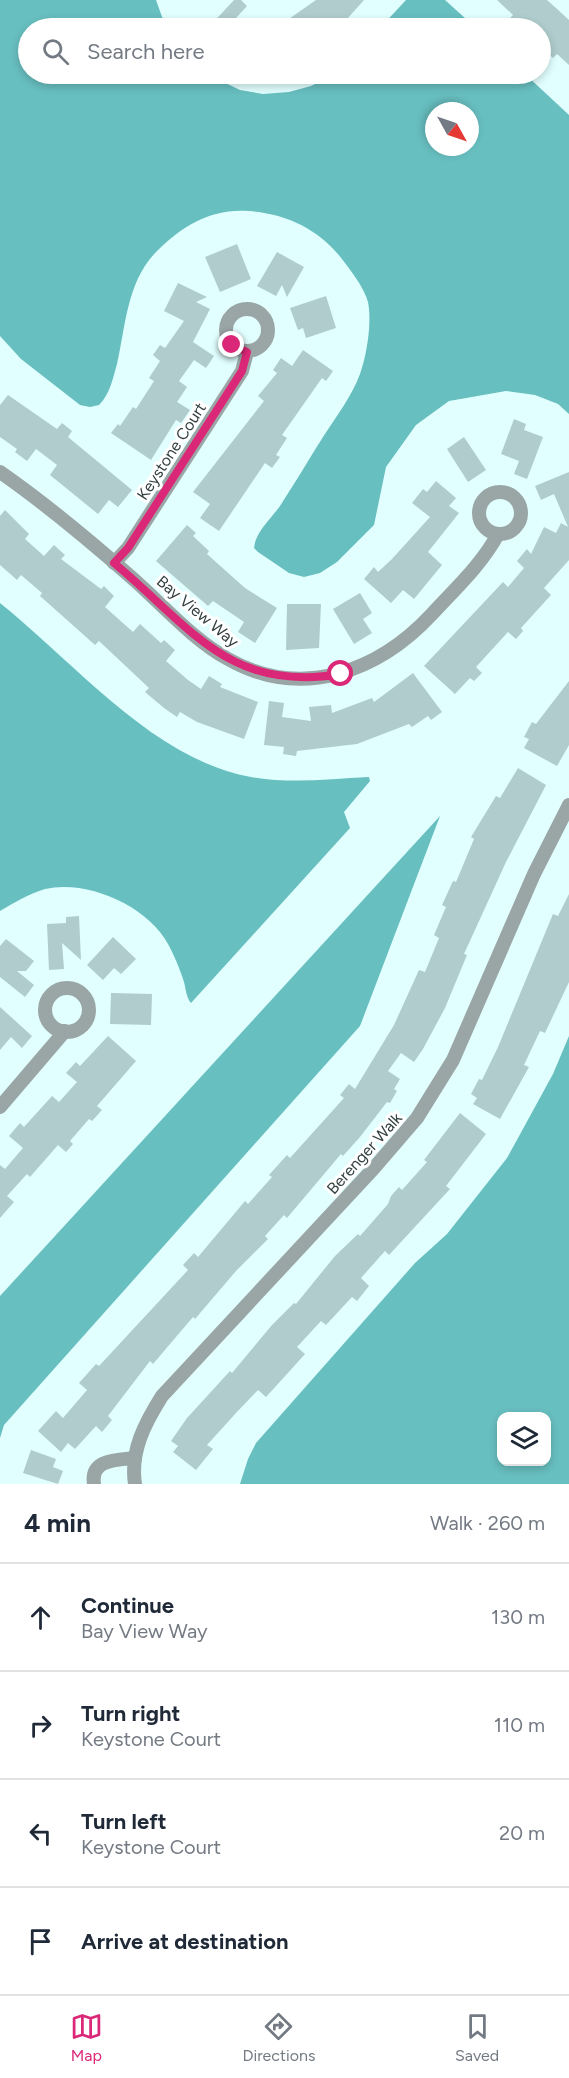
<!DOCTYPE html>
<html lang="en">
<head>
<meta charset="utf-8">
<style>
  :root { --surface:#fff; --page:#f2f2f3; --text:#1f2937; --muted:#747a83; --line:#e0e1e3; --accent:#db2777 }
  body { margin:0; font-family:Figtree,sans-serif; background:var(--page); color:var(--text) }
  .controls { position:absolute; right:18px; bottom:18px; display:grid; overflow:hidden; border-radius:12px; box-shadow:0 3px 9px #0003 }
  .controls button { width:54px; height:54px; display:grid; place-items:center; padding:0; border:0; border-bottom:2px solid var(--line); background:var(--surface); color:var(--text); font:30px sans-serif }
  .compass { position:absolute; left:425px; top:102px; width:54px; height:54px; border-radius:50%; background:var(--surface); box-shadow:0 3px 9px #0003; rotate:130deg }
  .stop { position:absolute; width:18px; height:18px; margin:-14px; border:4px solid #db2777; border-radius:50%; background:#fff }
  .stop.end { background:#db2777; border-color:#fff; box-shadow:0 2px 6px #0008 }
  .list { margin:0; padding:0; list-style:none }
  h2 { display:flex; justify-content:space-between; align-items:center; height:78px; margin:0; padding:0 24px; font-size:26px }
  h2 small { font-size:20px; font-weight:400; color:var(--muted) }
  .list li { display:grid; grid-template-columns:39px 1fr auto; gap:18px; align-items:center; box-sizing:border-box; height:108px; padding:0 24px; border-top:2px solid var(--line) }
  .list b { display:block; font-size:22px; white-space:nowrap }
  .list p { margin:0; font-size:20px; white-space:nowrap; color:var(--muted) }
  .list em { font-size:20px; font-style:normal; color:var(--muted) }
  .icon { flex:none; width:33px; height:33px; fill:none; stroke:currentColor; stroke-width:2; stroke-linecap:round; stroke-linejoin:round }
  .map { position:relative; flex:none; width:569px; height:1484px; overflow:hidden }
  .search { position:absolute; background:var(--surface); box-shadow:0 3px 9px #0003; left:18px; right:18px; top:18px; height:66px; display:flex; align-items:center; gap:15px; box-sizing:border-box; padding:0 21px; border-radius:33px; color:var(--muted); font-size:22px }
  .sheet { height:510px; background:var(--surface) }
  nav { display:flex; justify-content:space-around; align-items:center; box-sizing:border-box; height:84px; border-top:2px solid var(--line); background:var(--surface); font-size:16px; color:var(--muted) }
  nav a { display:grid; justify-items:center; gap:3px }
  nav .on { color:var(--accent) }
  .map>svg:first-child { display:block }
  .water { fill:#68bfc0; fill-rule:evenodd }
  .building { fill:#b0cccc }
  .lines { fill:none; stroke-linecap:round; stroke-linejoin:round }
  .minor { stroke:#9aa6a6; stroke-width:14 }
  .route { stroke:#db2777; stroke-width:8 }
  .labels { text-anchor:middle; stroke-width:6; stroke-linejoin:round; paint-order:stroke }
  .street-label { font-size:16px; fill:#333f3f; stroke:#fff }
</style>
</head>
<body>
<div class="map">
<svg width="569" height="1484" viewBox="0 0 569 1484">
  <rect width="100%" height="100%" fill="#e2ffff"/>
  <g class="water">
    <path d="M0 0H156L166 28H28V74H207L240 90 263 94 289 92 311 86 335 74H525L569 115V414L558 404 535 395 506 391 449 401 416 425 386 467 374 525 337 562 320 573 304 577 289 573 258 552 254 548C256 531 271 519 280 506 295 483 309 459 323 437 336 417 352 396 360 374 367 354 372 323 368 302 364 288 354 275 345 263 322 231 289 214 249 211 212 208 183 225 157 251 127 281 126 324 117 364 113 378 110 394 99 405L90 407 80 405 21 359 0 336ZM434 111H470V147H434Z"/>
    <polygon points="406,0 445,0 476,28 380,28"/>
    <path d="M0 603C75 663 154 760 251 777 291 784 329 779 369 777L370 781 344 812 350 828 191 1003C186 997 186 989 184 982 180 969 174 955 168 944 148 906 87 879 45 889 29 894 15 902 0 911Z"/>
    <polygon points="440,816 360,1026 4,1425 0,1438 0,1296"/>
    <path d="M569 1036V1484H240L248 1459 256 1443 415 1263 447 1234 507 1158 553 1074ZM502 1416H546V1462H502Z"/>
  </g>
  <g class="building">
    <polygon points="234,0 241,0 247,6 227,28 208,28"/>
    <polygon points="316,0 364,0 339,28 276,28"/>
    <polygon points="497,0 547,0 556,8 569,20 569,65 557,54 553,58 540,46 540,28 522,28 510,18 513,15"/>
    <polygon points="237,244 251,279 220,292 205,257"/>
    <polygon points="277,252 304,267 287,297 282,285 276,296 257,286"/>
    <polygon points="178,283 207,297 196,302 210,309 193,342 214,356 206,368 194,360 179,381 187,387 177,402 190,410 181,423 176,420 151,460 111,433 118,424 120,426 133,407 136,409 154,381 149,378 160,361 153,355 160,345 165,348 184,321 164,311"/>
    <polygon points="326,296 336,328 306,338 303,328 298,330 290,308"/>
    <polygon points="303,350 333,371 326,381 322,378 282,435 287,438 276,455 280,457 272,468 265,463 219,531 200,518 210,504 193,492 264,401 258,396 277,373 273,370 281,358 292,366"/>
    <polygon points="8,395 57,429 62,423 72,431 68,437 132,490 118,507 109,500 98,514 50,475 57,465 36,449 27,461 15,452 17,449 0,437 0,405"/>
    <polygon points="514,419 526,424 524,430 543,437 527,479 514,474 519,461 501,454"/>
    <polygon points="464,437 486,470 468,482 447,449"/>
    <polygon points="569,472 569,560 544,588 551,595 521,628 523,631 516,639 508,632 476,667 482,673 474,681 470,678 455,694 424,666 503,582 508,587 524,568 517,561 527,549 531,554 544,527 556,533 561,523 568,527 554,494 541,500 535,486"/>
    <polygon points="436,481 456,498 449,506 459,513 428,552 442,565 414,599 403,590 391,603 364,579 374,567 378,572 392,559 430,517 412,503 423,489 427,492"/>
    <polygon points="5,510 29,534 25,539 44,556 54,545 65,555 61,559 101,589 104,586 114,596 105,607 133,632 140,624 161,643 164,640 175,650 166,661 188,680 201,689 209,676 222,684 220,687 258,702 244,739 197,722 180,712 177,717 164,708 145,692 149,688 99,641 95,645 40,596 42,593 21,575 17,580 0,565 0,516"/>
    <polygon points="187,525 196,533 193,536 209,551 207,554 245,588 277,608 255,643 238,632 244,622 213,601 208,606 156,561"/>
    <polygon points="360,593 372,613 363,619 372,633 354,644 333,609"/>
    <polygon points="287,604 321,604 319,648 286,650"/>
    <polygon points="413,673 442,712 431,720 428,716 412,727 409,724 357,744 297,751 296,756 283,754 284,747 264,745 269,701 284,703 282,717 311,721 309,707 331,705 332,713 372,698 374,702"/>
    <polygon points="569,681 569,745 557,766 524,748 529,739 524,737 532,722 536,724"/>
    <polygon points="518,768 546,785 506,862 464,954 467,955 445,1008 423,1049 414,1062 401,1053 388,1071 400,1079 394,1089 397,1091 390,1103 387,1102 360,1137 343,1156 341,1154 287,1218 284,1215 265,1236 268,1239 236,1271 195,1319 193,1317 153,1364 150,1361 108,1416 112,1420 102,1432 96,1426 75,1449 68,1443 61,1452 38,1431 56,1411 63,1418 87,1390 79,1383 96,1364 99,1366 188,1270 183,1265 194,1253 198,1257 245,1201 248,1204 272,1177 269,1175 287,1155 290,1158 344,1098 340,1095 349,1084 355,1089 394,1025 419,970 425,972 439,938 434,935 446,907 442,905 453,881 456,882 474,839 471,837 496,796 500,798"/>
    <polygon points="569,894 569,982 545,1033 540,1031 524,1065 529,1067 500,1119 473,1104 477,1098 471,1094 479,1079 482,1080 498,1047 553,914 558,916"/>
    <polygon points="79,916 81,960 62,943 64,969 49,970 47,924 66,923 66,917"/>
    <polygon points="113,937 136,959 121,974 114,968 103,980 87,965"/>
    <polygon points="6,939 34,961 26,971 17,971 34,985 25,997 0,977 0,946"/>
    <polygon points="111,993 152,994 151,1025 110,1024"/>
    <polygon points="0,1007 32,1036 22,1048 11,1037 0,1050"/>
    <polygon points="108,1036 136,1061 97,1106 102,1110 92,1121 89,1119 70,1141 73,1144 66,1152 58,1145 30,1177 27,1174 7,1196 14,1202 0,1218 0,1165 5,1169 23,1148 9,1136 20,1123 24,1127 52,1096 59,1102 77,1082 66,1073 76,1062 80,1066"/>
    <polygon points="460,1113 486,1134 446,1186 450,1189 389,1255 385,1251 361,1278 369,1286 357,1301 352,1297 326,1325 321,1321 297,1347 305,1354 287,1374 266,1397 258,1390 236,1413 207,1445 213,1449 196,1470 173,1452 178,1446 171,1441 187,1418 230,1371 232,1373 272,1325 294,1303 296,1304 335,1256 358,1234 360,1236 388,1204 391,1196 399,1187 402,1190 427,1162 424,1160"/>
    <polygon points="31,1450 56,1459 53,1467 63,1471 58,1484 23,1473"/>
  </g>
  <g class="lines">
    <g class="minor">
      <circle cx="247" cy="330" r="21"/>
      <path d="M0 472C46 504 89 540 131 577 162 604 192 639 228 659 302 701 379 671 432 614 456 588 482 564 498 534"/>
      <circle cx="500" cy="513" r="21"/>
      <polyline points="114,563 128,548 242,371 247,352"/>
      <circle cx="67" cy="1010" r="22"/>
      <polyline points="0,1107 65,1031"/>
      <path d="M94 1484C90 1459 117 1460 135 1458"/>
      <path d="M135 1484C130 1451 145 1423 162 1396L374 1168 417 1118 453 1060 534 874 569 805"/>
    </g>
  </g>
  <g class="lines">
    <path class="route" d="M232 345 247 352 242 371 128 548 114 563C191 627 229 693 341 674"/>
  </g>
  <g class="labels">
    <g class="street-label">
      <text transform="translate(171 451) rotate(-57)" y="6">Keystone Court</text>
      <text transform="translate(198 611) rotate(40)" y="6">Bay View Way</text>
      <text transform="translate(364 1153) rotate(-48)" y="6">Berenger Walk</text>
    </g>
  </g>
</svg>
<div class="controls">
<button><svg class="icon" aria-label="layers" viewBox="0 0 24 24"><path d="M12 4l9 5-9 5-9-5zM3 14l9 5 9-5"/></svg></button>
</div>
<svg class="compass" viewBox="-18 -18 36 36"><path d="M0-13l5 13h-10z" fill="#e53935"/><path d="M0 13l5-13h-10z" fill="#747a83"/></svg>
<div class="stop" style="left:341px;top:674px"></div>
<div class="stop end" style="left:232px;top:345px"></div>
<div class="search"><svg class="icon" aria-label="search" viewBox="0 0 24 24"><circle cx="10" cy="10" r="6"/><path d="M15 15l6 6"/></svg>Search here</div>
</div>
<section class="sheet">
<h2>4 min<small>Walk · 260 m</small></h2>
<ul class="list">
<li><svg class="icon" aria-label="ahead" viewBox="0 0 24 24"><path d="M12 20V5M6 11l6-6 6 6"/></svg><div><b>Continue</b><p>Bay View Way</p></div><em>130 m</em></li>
<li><svg class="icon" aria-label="right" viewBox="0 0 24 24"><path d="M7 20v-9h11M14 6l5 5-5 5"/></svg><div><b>Turn right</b><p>Keystone Court</p></div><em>110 m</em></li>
<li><svg class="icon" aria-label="left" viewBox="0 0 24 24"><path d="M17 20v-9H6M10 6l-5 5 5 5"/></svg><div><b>Turn left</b><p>Keystone Court</p></div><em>20 m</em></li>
<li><svg class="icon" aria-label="arrive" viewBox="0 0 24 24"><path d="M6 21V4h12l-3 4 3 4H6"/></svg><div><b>Arrive at destination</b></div></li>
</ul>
</section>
<nav>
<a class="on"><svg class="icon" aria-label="map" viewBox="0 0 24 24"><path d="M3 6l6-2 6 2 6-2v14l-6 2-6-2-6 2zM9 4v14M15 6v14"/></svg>Map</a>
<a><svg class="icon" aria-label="directions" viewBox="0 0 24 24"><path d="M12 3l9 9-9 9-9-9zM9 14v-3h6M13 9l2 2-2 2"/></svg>Directions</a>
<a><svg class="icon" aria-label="saved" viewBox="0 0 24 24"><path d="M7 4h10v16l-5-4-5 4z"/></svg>Saved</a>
</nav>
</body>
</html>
